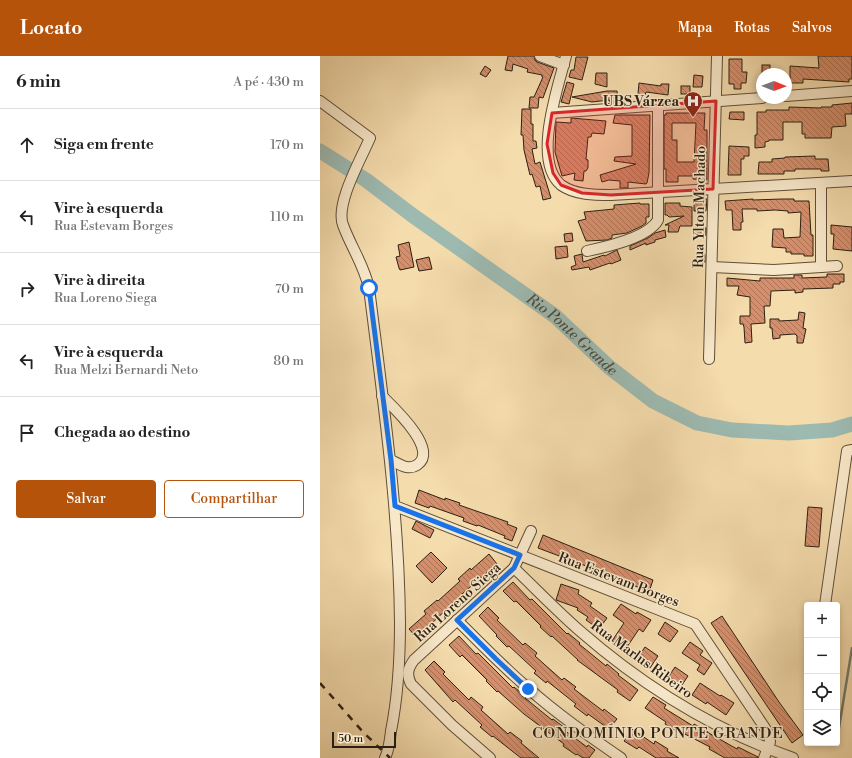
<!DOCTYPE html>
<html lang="pt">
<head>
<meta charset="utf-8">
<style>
  :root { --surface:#fff; --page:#f2f2f2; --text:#222; --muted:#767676; --line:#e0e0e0; --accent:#b45309 }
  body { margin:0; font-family:"Libre Bodoni",serif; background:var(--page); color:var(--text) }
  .controls { position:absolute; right:12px; bottom:12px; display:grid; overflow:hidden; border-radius:4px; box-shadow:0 2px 6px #0003 }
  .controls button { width:36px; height:36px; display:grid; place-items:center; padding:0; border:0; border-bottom:1px solid var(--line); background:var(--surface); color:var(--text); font:20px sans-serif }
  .compass { position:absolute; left:436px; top:12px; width:36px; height:36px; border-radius:50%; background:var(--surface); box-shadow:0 2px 6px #0003; rotate:91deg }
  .scale { position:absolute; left:12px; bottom:10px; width:64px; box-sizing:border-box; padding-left:4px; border:2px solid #2c2012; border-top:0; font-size:11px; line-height:14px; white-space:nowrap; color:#2c2012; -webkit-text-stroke:3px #f8e8ca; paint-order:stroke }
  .stop { position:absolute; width:12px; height:12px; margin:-9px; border:3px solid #1a73e8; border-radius:50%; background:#fff }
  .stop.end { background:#1a73e8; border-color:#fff; box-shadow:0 1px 4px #0008 }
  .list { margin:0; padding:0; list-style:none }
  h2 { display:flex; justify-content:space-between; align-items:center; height:52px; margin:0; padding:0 16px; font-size:17px }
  h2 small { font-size:13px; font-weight:400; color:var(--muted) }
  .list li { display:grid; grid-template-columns:26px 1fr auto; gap:12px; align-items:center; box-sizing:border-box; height:72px; padding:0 16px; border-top:1px solid var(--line) }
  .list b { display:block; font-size:15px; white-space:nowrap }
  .list p { margin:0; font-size:13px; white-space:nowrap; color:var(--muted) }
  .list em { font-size:13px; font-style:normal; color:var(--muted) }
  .actions { display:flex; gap:8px; padding:12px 16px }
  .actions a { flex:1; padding:9px 0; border:1px solid var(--accent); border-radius:4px; text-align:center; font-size:14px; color:var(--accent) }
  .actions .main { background:var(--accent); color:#fff }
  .icon { flex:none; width:22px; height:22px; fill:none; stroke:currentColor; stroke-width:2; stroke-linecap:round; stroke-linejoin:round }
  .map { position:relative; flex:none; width:532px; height:702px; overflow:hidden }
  header { display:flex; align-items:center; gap:24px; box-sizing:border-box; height:56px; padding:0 20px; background:var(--accent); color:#fff }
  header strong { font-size:19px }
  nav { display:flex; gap:22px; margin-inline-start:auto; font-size:14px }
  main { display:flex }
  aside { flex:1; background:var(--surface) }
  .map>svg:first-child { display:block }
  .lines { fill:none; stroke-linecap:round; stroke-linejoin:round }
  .stream { stroke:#707c71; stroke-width:2.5 }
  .river { stroke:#9dbab1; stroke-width:15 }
  .building { fill:url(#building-back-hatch); stroke:#2c2012; fill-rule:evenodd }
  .street-casing { stroke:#5e4f39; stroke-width:12 }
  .street { stroke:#f8e8ca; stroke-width:10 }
  .rail { stroke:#2c2012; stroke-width:2.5; stroke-dasharray:7 7; stroke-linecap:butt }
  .route { stroke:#1a73e8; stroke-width:5 }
  .marked { fill:#d62828; fill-opacity:0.2; stroke:#d62828; stroke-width:3; stroke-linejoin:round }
  .labels { text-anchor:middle; stroke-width:3; stroke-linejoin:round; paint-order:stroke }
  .poi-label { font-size:14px; font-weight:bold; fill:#2c2012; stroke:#f8e8ca; text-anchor:end }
  .street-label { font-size:14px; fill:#2c2012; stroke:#f8e8ca }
  .water-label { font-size:15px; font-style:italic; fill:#4e4e42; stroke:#f8e8ca }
  .neighbourhood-label { font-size:15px; letter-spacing:1px; fill:#2c2012; stroke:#f8e8ca }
</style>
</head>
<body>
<header>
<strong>Locato</strong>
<nav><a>Mapa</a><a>Rotas</a><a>Salvos</a></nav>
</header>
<main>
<aside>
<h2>6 min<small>A pé · 430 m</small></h2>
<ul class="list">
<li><svg class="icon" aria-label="ahead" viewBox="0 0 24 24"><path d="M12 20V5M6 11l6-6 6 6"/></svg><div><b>Siga em frente</b></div><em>170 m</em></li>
<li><svg class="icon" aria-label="left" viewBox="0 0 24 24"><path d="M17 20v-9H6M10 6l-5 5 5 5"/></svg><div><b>Vire à esquerda</b><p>Rua Estevam Borges</p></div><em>110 m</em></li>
<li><svg class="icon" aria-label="right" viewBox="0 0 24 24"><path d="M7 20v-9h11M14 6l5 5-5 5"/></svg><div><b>Vire à direita</b><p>Rua Loreno Siega</p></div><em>70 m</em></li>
<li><svg class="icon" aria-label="left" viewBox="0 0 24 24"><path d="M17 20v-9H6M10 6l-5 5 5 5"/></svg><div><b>Vire à esquerda</b><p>Rua Melzi Bernardi Neto</p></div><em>80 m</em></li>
<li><svg class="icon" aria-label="arrive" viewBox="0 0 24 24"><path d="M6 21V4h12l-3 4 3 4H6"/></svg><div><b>Chegada ao destino</b></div></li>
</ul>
<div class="actions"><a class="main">Salvar</a><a>Compartilhar</a></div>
</aside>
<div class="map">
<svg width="532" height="702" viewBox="0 0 532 702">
  <defs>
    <pattern id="building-back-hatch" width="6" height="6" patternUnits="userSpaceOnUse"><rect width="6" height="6" fill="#d68f6c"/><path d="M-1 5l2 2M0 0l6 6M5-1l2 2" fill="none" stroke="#ae7457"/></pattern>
  </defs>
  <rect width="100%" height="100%" fill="#f5dcad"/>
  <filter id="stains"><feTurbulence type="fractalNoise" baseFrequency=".005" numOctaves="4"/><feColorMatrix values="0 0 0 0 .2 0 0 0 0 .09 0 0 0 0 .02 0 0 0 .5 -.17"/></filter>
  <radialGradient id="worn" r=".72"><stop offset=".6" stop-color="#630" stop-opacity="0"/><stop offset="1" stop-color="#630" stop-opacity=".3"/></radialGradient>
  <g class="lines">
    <polyline class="stream" points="518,678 532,592"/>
    <path class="river" id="s1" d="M0 95 46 124 92 159 235 260 289 311 333 345 377 367 412 374 469 377 512 374 532 368"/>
  </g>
  <g class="building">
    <polygon points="188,0 214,0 215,4 217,6 234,12 223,42 219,41 218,52 209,52 210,41 214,41 223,21 222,21 222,19 207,16 208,13 193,8 192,15 185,14"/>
    <polygon points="498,0 532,0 532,23 529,23 529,26 483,23 483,27 470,27 470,10 499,12"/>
    <polygon points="256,1 268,1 262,24 249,21 251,14 254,14"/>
    <polygon points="409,3 422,3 422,16 427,16 426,27 421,27 421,33 414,33 414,28 409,28"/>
    <rect x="442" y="9" width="8" height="9"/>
    <polygon points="165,10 171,14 166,21 160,18"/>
    <polygon points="276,17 287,17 287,31 275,28"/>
    <polygon points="374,19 383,20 382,31 373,31"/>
    <polygon points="247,26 254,28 249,48 241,46"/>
    <polygon points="319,27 341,30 341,28 349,28 348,39 326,36 325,39 318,38"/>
    <rect x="361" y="30" width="9" height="8"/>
    <polygon points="287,35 297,35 298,46 290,46 289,44 272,46 252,41"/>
    <polygon points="532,47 532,58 525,58 526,70 512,71 511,82 485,82 485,78 482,78 482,66 463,66 463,84 449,84 449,85 445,86 445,91 435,92 435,79 437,79 437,56 446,56 446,54 469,54 469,51 501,52 501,51 512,51 512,49"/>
    <polygon points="202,53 211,53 211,68 213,68 213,85 216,85 217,92 212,93 215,108 220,106 231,142 223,144 220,130 216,131 212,118 210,119 204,94 203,79 201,79"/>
    <polygon points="410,56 424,56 424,64 409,63"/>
    <path d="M346 57H385L384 74H387V124L373 123V120H358V126H346V113H344V59H346ZM352 67H376L374 106H357V84H352Z"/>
    <polygon points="295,59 330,59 329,117 327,127 326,128 308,126 308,132 300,132 300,125 289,124 282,126 280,119 316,108 294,105 295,101 312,100 312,69 293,67"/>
    <polygon points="251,62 286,65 284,78 272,77 271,81 268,81 266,103 268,104 268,112 266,115 264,115 263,125 254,124 255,117 242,120 235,96 236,66 251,67"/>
    <polygon points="409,90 429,91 429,100 424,100 424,103 421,103 421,119 408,119"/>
    <polygon points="495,100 495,103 508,103 509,115 501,115 501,113 475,113 475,115 464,115 464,118 438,118 439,106 452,106 452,103 465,102 465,101"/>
    <polygon points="374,143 387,143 386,155 374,155"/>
    <polygon points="433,143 433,144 462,143 474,143 474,145 489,145 491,179 493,179 493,200 484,200 484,198 471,198 471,196 466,196 466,192 452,191 453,173 463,173 464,182 480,181 481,156 468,157 468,155 455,154 437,155 437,153 422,153 423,166 421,166 421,174 413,174 412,154 406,154 405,145"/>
    <polygon points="320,147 320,148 329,148 329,161 326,161 326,167 322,170 307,177 292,179 292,182 287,184 266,185 258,165 266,163 264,156 294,153 294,149"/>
    <polygon points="345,147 360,147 360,150 372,151 372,170 360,170 358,176 348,176 349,169 345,169 364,160 349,161 347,159 345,159"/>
    <polygon points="511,169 532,171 532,195 513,193 514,178 511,178"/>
    <rect x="375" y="172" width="11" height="7"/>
    <polygon points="345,174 346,181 335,184 335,186 326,189 326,187 310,194 310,190 328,182 335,177"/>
    <polygon points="252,177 253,185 245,186 244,178"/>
    <polygon points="89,186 94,211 80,214 79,212 76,201 80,200 78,189"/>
    <polygon points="247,190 248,201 236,203 235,191"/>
    <polygon points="297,194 301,204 291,208 290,207 270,214 269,211 252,214 251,211 256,209 254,200 262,198 263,206 284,199 285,200"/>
    <rect x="377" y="199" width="8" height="7"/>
    <polygon points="109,201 112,213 99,215 96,204"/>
    <polygon points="507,218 524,218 524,226 520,226 520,228 513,228 513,232 483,233 483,236 475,237 475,234 451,235 450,250 444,250 445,267 431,268 432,286 425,287 424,271 423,268 420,268 420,260 430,260 430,241 417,239 419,230 407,230 407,222 440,225 440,222 474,222 474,219 482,219 482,222 507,221"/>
    <polygon points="479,256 485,257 483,272 486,273 483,287 477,287 477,280 475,278 460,279 460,282 453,283 452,272 450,272 450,263 459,263 459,265 478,264"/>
    <polygon points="99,434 125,444 125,442 140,447 139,449 188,466 187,468 197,472 192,485 184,482 185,480 158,469 157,470 143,465 144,462 110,450 109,452 95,447"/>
    <polygon points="488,451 502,452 499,491 485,490"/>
    <polygon points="96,465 114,474 110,482 92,473"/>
    <polygon points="223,479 333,524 329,536 290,519 218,492"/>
    <polygon points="111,496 127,512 112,527 96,510"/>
    <polygon points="169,498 177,508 142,538 144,540 132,550 131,549 109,570 111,572 98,583 89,573 106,558 104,555 117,544 118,545 140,525 138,523 150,512 151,514"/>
    <polygon points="193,526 210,544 212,543 247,578 248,577 260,587 259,588 286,610 287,608 299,618 298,619 318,634 310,645 297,636 298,634 257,604 258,604 232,580 231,581 220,571 221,570 196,545 194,546 183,535"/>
    <polygon points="241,528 259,534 258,538 272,547 270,550 287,562 279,573 266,564 268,561 257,554 258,552 236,544"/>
    <polygon points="301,548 316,558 317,556 331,564 323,576 319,573 305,594 292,585 304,567 293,559"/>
    <polygon points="168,551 179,562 177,564 203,589 205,587 217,597 215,600 242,624 244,622 256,631 254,633 283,655 284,653 297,663 289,673 268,658 267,660 254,650 256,648 227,625 226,627 214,617 216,615 189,590 187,591 176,580 177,579 159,560"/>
    <polygon points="402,560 459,646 483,679 472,687 391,567"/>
    <polygon points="345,566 358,575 350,586 338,578"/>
    <polygon points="139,580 156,598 158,597 193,632 194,631 206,641 205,642 232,664 233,663 245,672 244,674 267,691 268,689 275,694 269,702 263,702 257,698 256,699 243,690 244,688 204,658 178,635 177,636 166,625 167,624 142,599 140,601 129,589"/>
    <polygon points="370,586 383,595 380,599 392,607 384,619 377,614 380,609 362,597"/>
    <polygon points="325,591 338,600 330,612 317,603"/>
    <polygon points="114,605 125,616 123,618 149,644 151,641 163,651 161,654 188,678 190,676 202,685 201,687 219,702 201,702 173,680 172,681 160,671 162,669 135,644 133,646 105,614"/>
    <polygon points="355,611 368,620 360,632 347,623"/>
    <polygon points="380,627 400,640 401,639 414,647 406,659 387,646 386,648 372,639"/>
    <polygon points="333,641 346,649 344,652 373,670 374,668 388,675 387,676 417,693 418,691 438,701 438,702 405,702 389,693 390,691 359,675 358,676 345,668 346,666 325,652"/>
    <polygon points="312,673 334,688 335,685 348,693 347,695 359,702 336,702 319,691 317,693 304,685"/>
  </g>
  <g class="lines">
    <g class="street-casing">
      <g id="street">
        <polyline points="220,0 244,9"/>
        <path d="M246 0C238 31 212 105 241 129 255 139 275 139 291 139L532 125"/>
        <polyline points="466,40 532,35"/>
        <path d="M0 45 50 82C41 103 15 148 23 169 31 191 44 209 49 232 63 344 79 454 80 567 80 603 78 640 71 675 70 684 69 694 65 702"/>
        <polyline points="232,57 442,42"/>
        <polyline points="501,127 501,211"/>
        <path d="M267 195C286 191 328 182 338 164V49"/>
        <polyline points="392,211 454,214 517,210"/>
        <polyline points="389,303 397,0"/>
        <path d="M62 340C73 351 120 394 97 409 88 415 79 408 71 404"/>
        <polyline points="75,450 375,568 449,678 450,686 444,702"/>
        <path d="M194 512C216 533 237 555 260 575 323 630 394 674 473 702"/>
        <polyline points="505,549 527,395 532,394"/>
        <path d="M137 564C160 587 183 611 208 632 237 658 269 680 301 702"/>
        <path d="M170 702 132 669 91 628C86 618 88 612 94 604L194 512 211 475"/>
      </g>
    </g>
    <use href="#street" class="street"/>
    <polyline class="rail" points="0,627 43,676 70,702"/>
  </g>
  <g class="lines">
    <polyline class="route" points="49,232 71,404 75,450 200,499 194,512 137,564 176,603 208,633"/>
  </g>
  <path class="marked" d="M396 45 393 133 291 139 262 137 241 129 233 117 227 88 232 57Z"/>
  <defs>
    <g id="hospital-pin" transform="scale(1)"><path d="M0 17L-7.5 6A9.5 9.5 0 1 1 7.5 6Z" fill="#8f2418" stroke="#f8e8ca"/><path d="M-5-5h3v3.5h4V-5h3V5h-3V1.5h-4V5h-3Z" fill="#fff"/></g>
  </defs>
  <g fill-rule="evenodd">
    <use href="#hospital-pin" x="373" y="45"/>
  </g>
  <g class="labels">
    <g class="poi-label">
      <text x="359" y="50">UBS Várzea</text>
    </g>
    <g class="street-label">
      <text transform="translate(379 151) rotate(-89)" y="5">Rua Ylton Machado</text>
      <text transform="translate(299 523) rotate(21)" y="5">Rua Estevam Borges</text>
      <text transform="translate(137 546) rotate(-42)" y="5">Rua Loreno Siega</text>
      <text transform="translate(322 603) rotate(36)" y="5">Rua Marlus Ribeiro</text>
    </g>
    <g class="water-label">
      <text dy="5" stroke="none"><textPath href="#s1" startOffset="312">Rio Ponte Grande</textPath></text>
    </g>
    <g class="neighbourhood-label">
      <text x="338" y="682">CONDOMÍNIO PONTE GRANDE</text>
    </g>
  </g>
  <rect width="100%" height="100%" filter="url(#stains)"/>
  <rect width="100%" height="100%" fill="url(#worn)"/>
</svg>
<div class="controls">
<button>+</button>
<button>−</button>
<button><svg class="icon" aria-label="locate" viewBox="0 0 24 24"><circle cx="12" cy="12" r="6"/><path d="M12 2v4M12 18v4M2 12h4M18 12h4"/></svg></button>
<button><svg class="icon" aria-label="layers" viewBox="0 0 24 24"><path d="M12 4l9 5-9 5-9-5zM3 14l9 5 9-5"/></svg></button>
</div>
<svg class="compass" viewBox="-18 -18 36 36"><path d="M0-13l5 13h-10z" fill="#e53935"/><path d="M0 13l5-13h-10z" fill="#767676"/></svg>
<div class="scale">50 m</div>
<div class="stop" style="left:49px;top:232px"></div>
<div class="stop end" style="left:208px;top:633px"></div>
</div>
</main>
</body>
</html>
